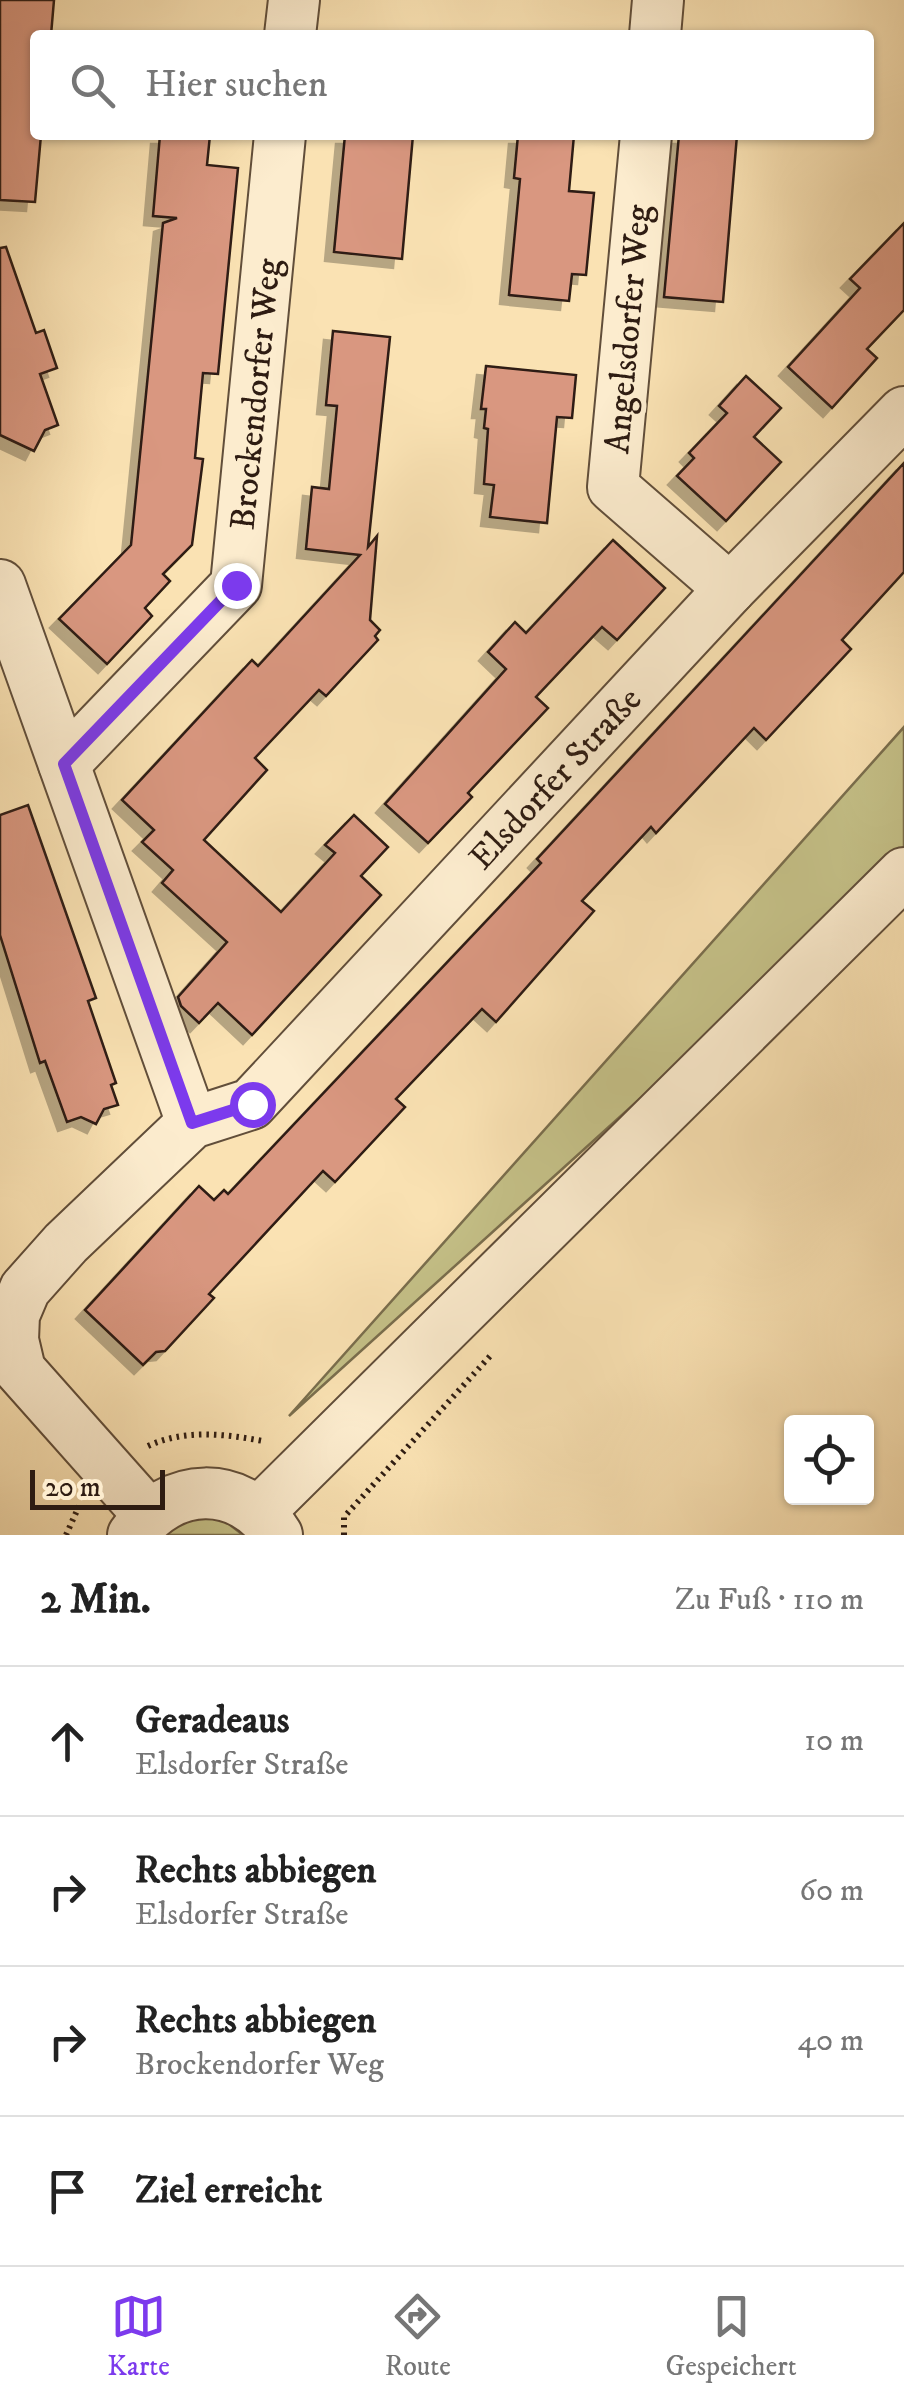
<!DOCTYPE html>
<html lang="de">
<head>
<meta charset="utf-8">
<style>
  :root { --surface:#fff; --page:#f2f2f2; --text:#222; --muted:#767676; --line:#e0e0e0; --accent:#7c3aed }
  body { margin:0; font-family:"IM FELL DW Pica",serif; background:var(--page); color:var(--text) }
  .controls { position:absolute; right:30px; bottom:30px; display:grid; overflow:hidden; border-radius:10px; box-shadow:0 2px 8px #0004 }
  .controls button { width:90px; height:90px; display:grid; place-items:center; padding:0; border:0; border-bottom:2px solid var(--line); background:var(--surface); color:var(--text); font:50px sans-serif }
  .scale { position:absolute; left:30px; bottom:25px; width:135px; box-sizing:border-box; padding-left:10px; border:5px solid #2e1c12; border-top:0; font-size:28px; line-height:35px; white-space:nowrap; color:#2e1c12; -webkit-text-stroke:8px #fcecce; paint-order:stroke }
  .stop { position:absolute; width:30px; height:30px; margin:-22px; border:8px solid #7c3aed; border-radius:50%; background:#fff }
  .stop.end { background:#7c3aed; border-color:#fff; box-shadow:0 2px 10px #0008 }
  .list { margin:0; padding:0; list-style:none }
  h2 { display:flex; justify-content:space-between; align-items:center; height:130px; margin:0; padding:0 40px; font-size:42px }
  h2 small { font-size:32px; font-weight:400; color:var(--muted) }
  .list li { display:grid; grid-template-columns:65px 1fr auto; gap:30px; align-items:center; box-sizing:border-box; height:150px; padding:0 40px; border-top:2px solid var(--line) }
  .list b { display:block; font-size:38px; white-space:nowrap }
  .list p { margin:0; font-size:32px; white-space:nowrap; color:var(--muted) }
  .list em { font-size:32px; font-style:normal; color:var(--muted) }
  .icon { flex:none; width:55px; height:55px; fill:none; stroke:currentColor; stroke-width:2; stroke-linecap:round; stroke-linejoin:round }
  .map { position:relative; flex:none; width:904px; height:1535px; overflow:hidden }
  .search { position:absolute; background:var(--surface); box-shadow:0 2px 8px #0004; left:30px; right:30px; top:30px; height:110px; display:flex; align-items:center; gap:25px; box-sizing:border-box; padding:0 35px; border-radius:10px; color:var(--muted); font-size:38px }
  .sheet { height:730px; background:var(--surface) }
  nav { display:flex; justify-content:space-around; align-items:center; box-sizing:border-box; height:140px; border-top:2px solid var(--line); background:var(--surface); font-size:28px; color:var(--muted) }
  nav a { display:grid; justify-items:center; gap:5px }
  nav .on { color:var(--accent) }
  .map>svg:first-child { display:block }
  .green { fill:#c5c188; stroke:#7a6e4d; stroke-width:2.5 }
  .building { fill:#d99780; stroke:#2e1c12; stroke-width:2.5; filter:url(#shadow) }
  .lines { fill:none; stroke-linecap:round; stroke-linejoin:round }
  .minor-casing { stroke:#614e3a; stroke-width:54 }
  .path { stroke:#2e1c12; stroke-width:6; stroke-dasharray:2.5 5; stroke-linecap:butt }
  .minor { stroke:#fcecce; stroke-width:50 }
  .route { stroke:#7c3aed; stroke-width:12 }
  .labels { text-anchor:middle; stroke-width:10; stroke-linejoin:round; paint-order:stroke }
  .street-label { font-size:35px; fill:#2e1c12; stroke:#fcecce }
</style>
</head>
<body>
<div class="map">
<svg width="904" height="1535" viewBox="0 0 904 1535">
  <defs>
    <filter id="shadow"><feDropShadow dx="-9" dy="9" stdDeviation="0" flood-color="#0004"/></filter>
  </defs>
  <rect width="100%" height="100%" fill="#fae2b3"/>
  <filter id="stains"><feTurbulence type="fractalNoise" baseFrequency=".002" numOctaves="4"/><feColorMatrix values="0 0 0 0 .2 0 0 0 0 .09 0 0 0 0 .02 0 0 0 .5 -.17"/></filter>
  <radialGradient id="worn" r=".72"><stop offset=".6" stop-color="#630" stop-opacity="0"/><stop offset="1" stop-color="#630" stop-opacity=".3"/></radialGradient>
  <g class="green">
    <polygon points="904,727 904,860 289,1416"/>
    <polygon points="206,1517 225,1521 243,1535 161,1535 188,1519"/>
  </g>
  <g class="building">
    <polygon points="0,0 54,0 51,35 35,35 35,135 41,135 35,202 0,200"/>
    <polygon points="160,135 210,135 207,165 238,168 218,374 203,373 195,458 203,459 192,545 163,574 170,581 145,608 152,616 107,664 59,619 131,545 163,223 177,218 153,216"/>
    <polygon points="345,135 413,135 402,259 334,252"/>
    <polygon points="518,135 574,135 569,191 594,193 586,275 572,274 569,301 509,295 520,179 514,178"/>
    <polygon points="679,135 737,135 723,302 664,297"/>
    <polygon points="904,223 904,310 867,349 877,358 832,408 788,367 860,288 850,279"/>
    <polygon points="6,247 36,333 44,330 57,368 40,374 58,425 45,430 34,451 0,435 0,248"/>
    <polygon points="333,331 390,337 368,547 377,536 370,620 380,630 375,636 378,640 326,696 319,690 255,758 267,770 204,840 281,912 335,853 325,845 354,815 388,847 361,876 381,895 252,1035 218,1003 199,1023 181,1006 178,997 227,942 162,883 173,870 142,842 154,830 122,800 252,660 258,666 360,555 306,549 312,487 329,489 337,406 326,405"/>
    <polygon points="486,366 576,375 572,418 557,417 547,523 490,517 494,485 484,484 488,429 484,428 486,409 481,409"/>
    <polygon points="746,376 781,408 754,437 781,462 726,521 677,476 694,458 689,453 727,413 719,406"/>
    <polygon points="904,463 904,572 842,640 851,649 766,740 754,728 656,833 651,827 582,901 594,911 496,1022 482,1009 396,1099 405,1107 335,1182 323,1171 209,1294 214,1298 165,1351 156,1352 143,1365 85,1310 199,1186 214,1200 224,1190 228,1194 541,863 537,859"/>
    <polygon points="613,540 665,588 617,640 602,627 536,697 548,708 468,793 472,797 428,843 385,804 506,669 488,652 515,622 526,633"/>
    <polygon points="28,805 96,998 88,1001 116,1083 111,1085 118,1105 104,1109 96,1124 81,1117 67,1122 45,1061 40,1063 0,935 0,815"/>
  </g>
  <g class="lines">
    <g class="minor-casing">
      <g id="minor">
        <polyline points="290,35 294,0"/>
        <polyline points="655,35 658,0"/>
        <polyline points="646,135 613,487 730,589"/>
        <polyline points="0,585 192,1123"/>
        <path id="s1" d="M64 764 236 585 280 135"/>
        <polyline points="259,1512 904,873"/>
        <path id="s2" d="M148 1514 20 1370 13 1340 14 1315 25 1289 66 1243 192 1123 251 1104 730 589 904 412"/>
        <path d="M133 1535C169 1481 241 1478 277 1535"/>
      </g>
    </g>
    <g class="path">
      <path d="M148 1446C185 1429 225 1434 263 1441"/>
      <polyline points="66,1535 79,1506"/>
      <polyline points="344,1535 344,1517 491,1355"/>
    </g>
    <use href="#minor" class="minor"/>
  </g>
  <g class="lines">
    <polyline class="route" points="236,585 64,764 192,1123 252,1104"/>
  </g>
  <g class="labels">
    <g class="street-label">
      <text transform="translate(627 329) rotate(-85)" y="12">Angelsdorfer Weg</text>
      <text dy="12" stroke="none"><textPath href="#s1" startOffset="440">Brockendorfer Weg</textPath></text>
      <text dy="12" stroke="none"><textPath href="#s2" startOffset="1020">Elsdorfer Straße</textPath></text>
    </g>
  </g>
  <rect width="100%" height="100%" filter="url(#stains)"/>
  <rect width="100%" height="100%" fill="url(#worn)"/>
</svg>
<div class="controls">
<button><svg class="icon" aria-label="locate" viewBox="0 0 24 24"><circle cx="12" cy="12" r="6"/><path d="M12 2v4M12 18v4M2 12h4M18 12h4"/></svg></button>
</div>
<div class="scale">20 m</div>
<div class="stop" style="left:252px;top:1104px"></div>
<div class="stop end" style="left:236px;top:585px"></div>
<div class="search"><svg class="icon" aria-label="search" viewBox="0 0 24 24"><circle cx="10" cy="10" r="6"/><path d="M15 15l6 6"/></svg>Hier suchen</div>
</div>
<section class="sheet">
<h2>2 Min.<small>Zu Fuß · 110 m</small></h2>
<ul class="list">
<li><svg class="icon" aria-label="ahead" viewBox="0 0 24 24"><path d="M12 20V5M6 11l6-6 6 6"/></svg><div><b>Geradeaus</b><p>Elsdorfer Straße</p></div><em>10 m</em></li>
<li><svg class="icon" aria-label="right" viewBox="0 0 24 24"><path d="M7 20v-9h11M14 6l5 5-5 5"/></svg><div><b>Rechts abbiegen</b><p>Elsdorfer Straße</p></div><em>60 m</em></li>
<li><svg class="icon" aria-label="right" viewBox="0 0 24 24"><path d="M7 20v-9h11M14 6l5 5-5 5"/></svg><div><b>Rechts abbiegen</b><p>Brockendorfer Weg</p></div><em>40 m</em></li>
<li><svg class="icon" aria-label="arrive" viewBox="0 0 24 24"><path d="M6 21V4h12l-3 4 3 4H6"/></svg><div><b>Ziel erreicht</b></div></li>
</ul>
</section>
<nav>
<a class="on"><svg class="icon" aria-label="map" viewBox="0 0 24 24"><path d="M3 6l6-2 6 2 6-2v14l-6 2-6-2-6 2zM9 4v14M15 6v14"/></svg>Karte</a>
<a><svg class="icon" aria-label="directions" viewBox="0 0 24 24"><path d="M12 3l9 9-9 9-9-9zM9 14v-3h6M13 9l2 2-2 2"/></svg>Route</a>
<a><svg class="icon" aria-label="saved" viewBox="0 0 24 24"><path d="M7 4h10v16l-5-4-5 4z"/></svg>Gespeichert</a>
</nav>
</body>
</html>
